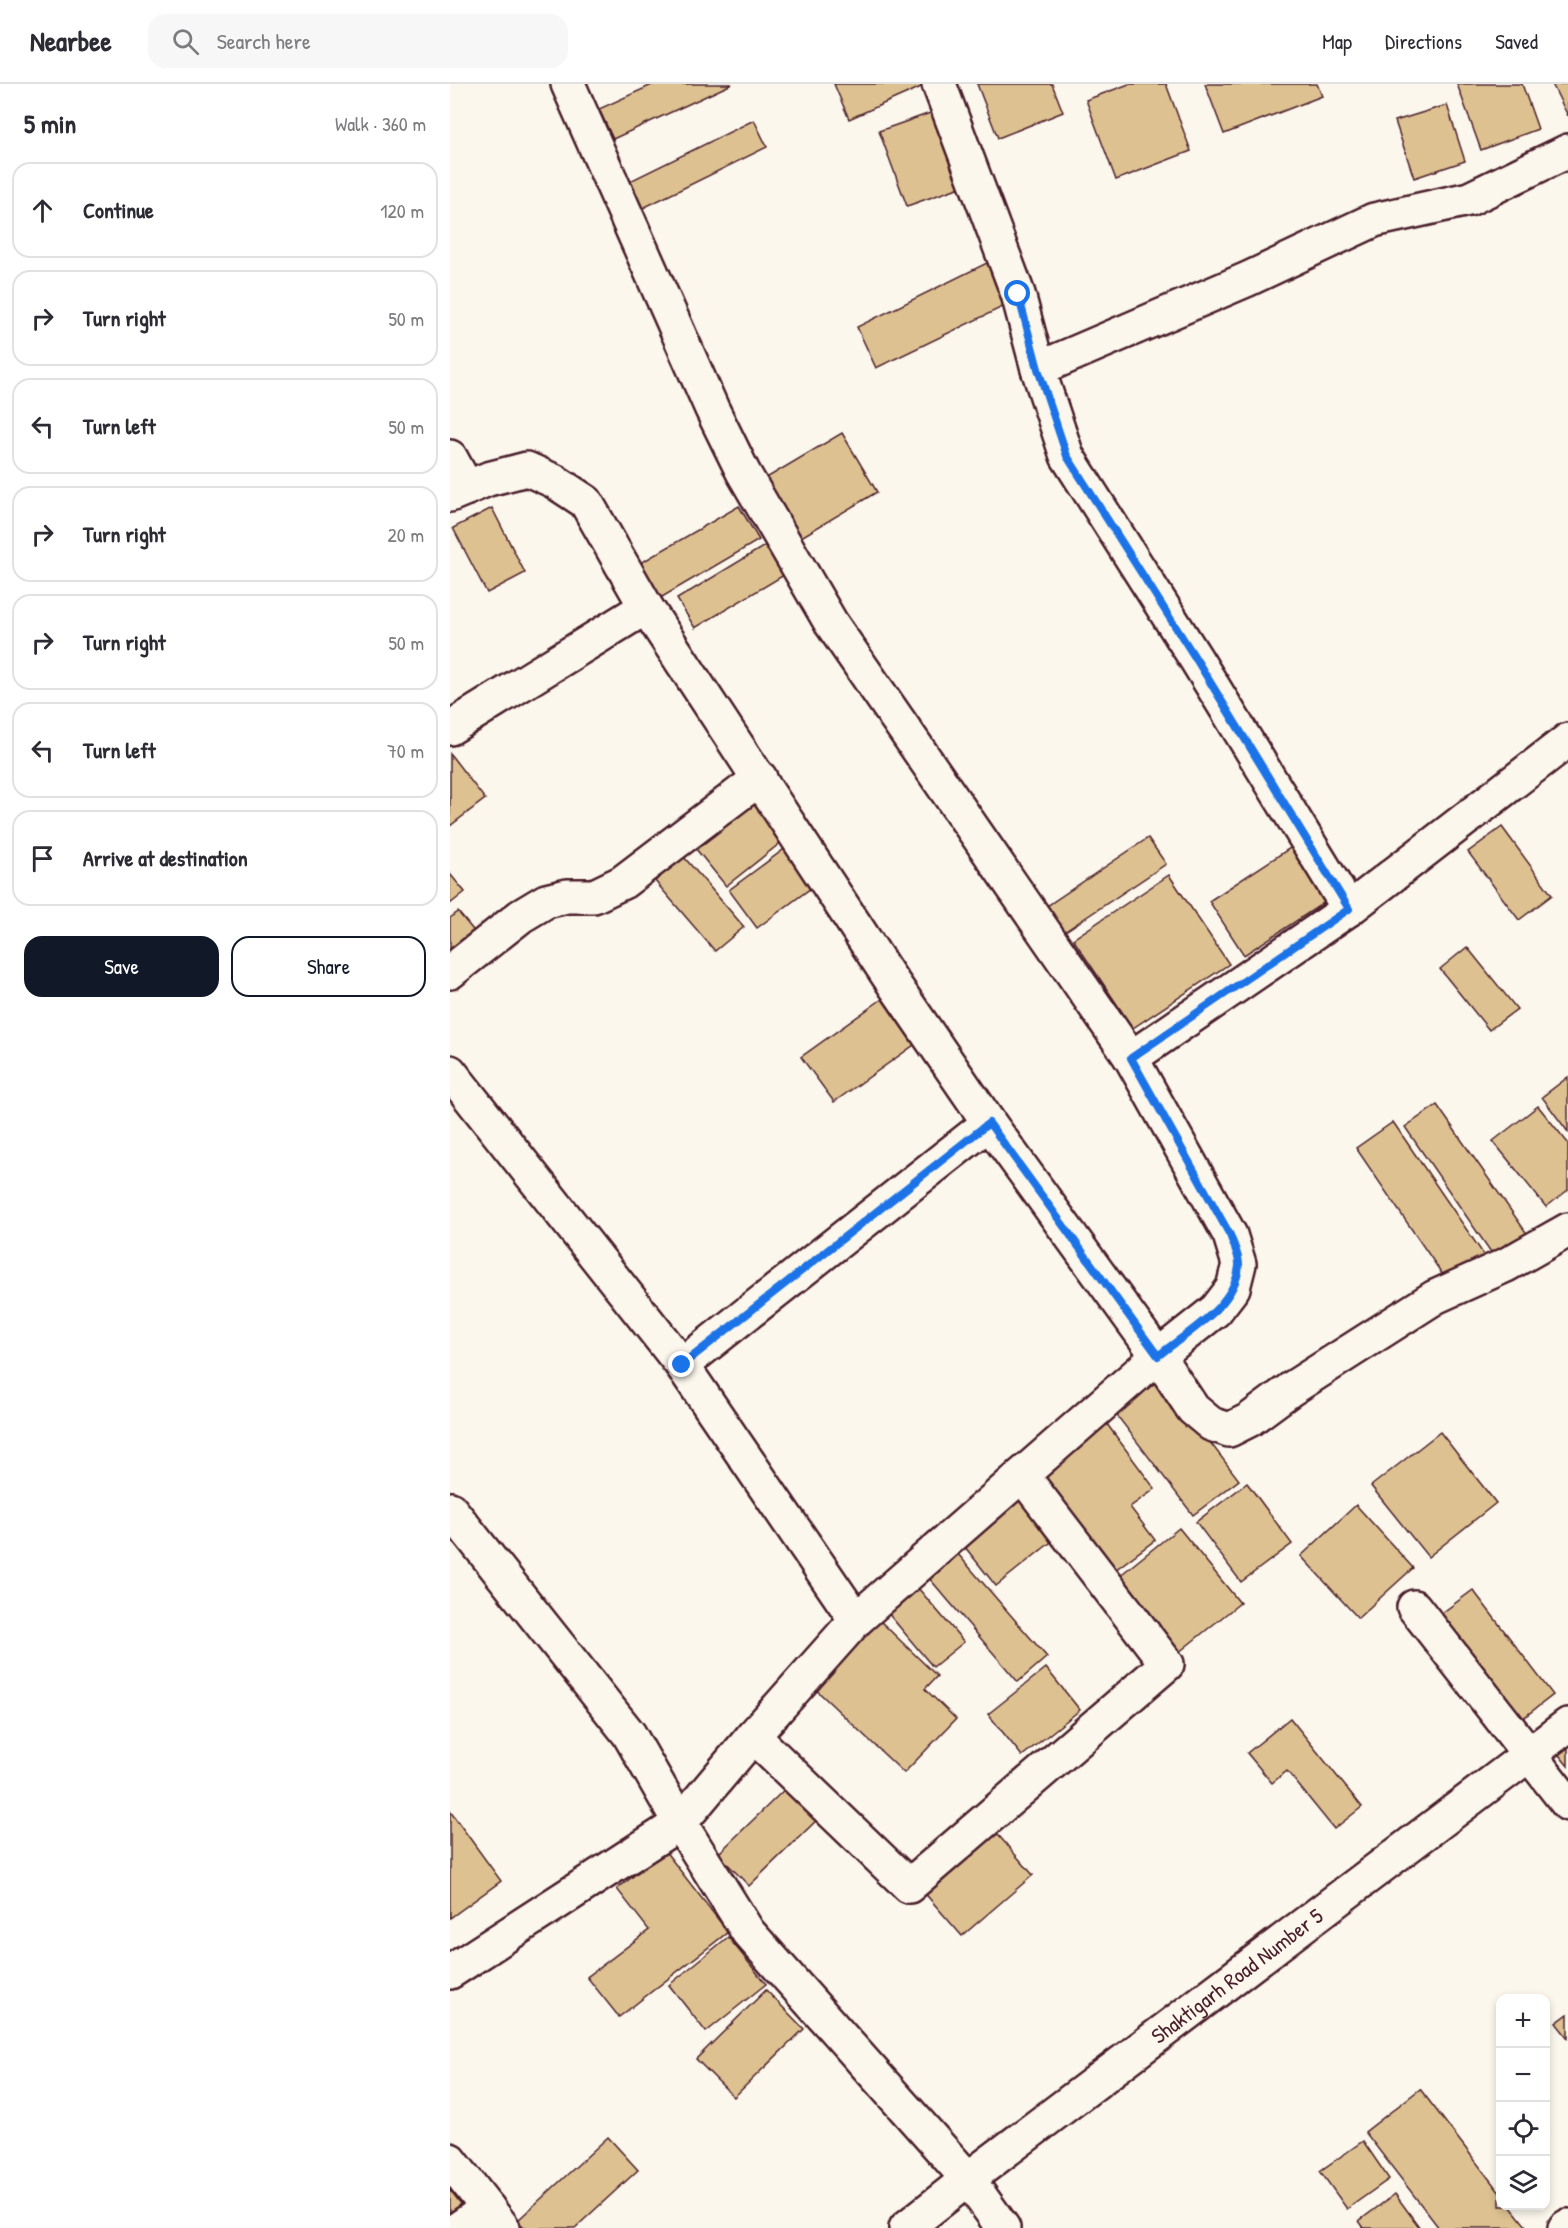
<!DOCTYPE html>
<html lang="en">
<head>
<meta charset="utf-8">
<style>
  :root { --surface:#fff; --page:#f7f7f7; --text:#2b2b33; --muted:#7c7c81; --line:#e1e1e2; --accent:#111827 }
  body { margin:0; font-family:"Patrick Hand",sans-serif; background:var(--page); color:var(--text) }
  .controls { position:absolute; right:18px; bottom:18px; display:grid; overflow:hidden; border-radius:12px; box-shadow:0 3px 9px #0003 }
  .controls button { width:54px; height:54px; display:grid; place-items:center; padding:0; border:0; border-bottom:2px solid var(--line); background:var(--surface); color:var(--text); font:30px sans-serif }
  .stop { position:absolute; width:18px; height:18px; margin:-14px; border:4px solid #1a73e8; border-radius:50%; background:#fff }
  .stop.end { background:#1a73e8; border-color:#fff; box-shadow:0 2px 6px #0008 }
  .list { margin:0; padding:0; list-style:none }
  h2 { display:flex; justify-content:space-between; align-items:center; height:78px; margin:0; padding:0 24px; font-size:26px }
  h2 small { font-size:20px; font-weight:400; color:var(--muted) }
  .list li { display:grid; grid-template-columns:39px 1fr auto; gap:18px; align-items:center; box-sizing:border-box; height:96px; margin:0 12px 12px; padding:0 12px; border:2px solid var(--line); border-radius:18px }
  .list b { display:block; font-size:22px; white-space:nowrap }
  .list em { font-size:20px; font-style:normal; color:var(--muted) }
  .actions { display:flex; gap:12px; padding:18px 24px }
  .actions a { flex:1; padding:14px 0; border:2px solid var(--accent); border-radius:18px; text-align:center; font-size:21px; color:var(--accent) }
  .actions .main { background:var(--accent); color:#fff }
  .icon { flex:none; width:33px; height:33px; fill:none; stroke:currentColor; stroke-width:2; stroke-linecap:round; stroke-linejoin:round }
  .map { position:relative; flex:none; width:1118px; height:2144px; overflow:hidden }
  header { display:flex; align-items:center; gap:36px; box-sizing:border-box; height:84px; padding:0 30px; background:var(--surface); border-bottom:2px solid var(--line) }
  header strong { font-size:28px }
  nav { display:flex; gap:33px; margin-inline-start:auto; font-size:21px }
  .search { width:420px; height:54px; background:var(--page); display:flex; align-items:center; gap:15px; box-sizing:border-box; padding:0 21px; border-radius:18px; color:var(--muted); font-size:22px }
  main { display:flex }
  aside { flex:1; background:var(--surface) }
  .map>svg:first-child { display:block }
  .building { fill:#ddc191; stroke:#4a1f2b; stroke-width:1.5 }
  .lines { fill:none; stroke-linecap:round; stroke-linejoin:round }
  .street-casing { stroke:#4a1f2b; stroke-width:38 }
  .street { stroke:#fbf7ec; stroke-width:33 }
  .route { stroke:#1a73e8; stroke-width:8 }
  .labels { text-anchor:middle; stroke-width:6; stroke-linejoin:round; paint-order:stroke }
  .street-label { font-size:22px; fill:#4a1f2b; stroke:#fbf7ec }
</style>
</head>
<body>
<header>
<strong>Nearbee</strong>
<div class="search"><svg class="icon" aria-label="search" viewBox="0 0 24 24"><circle cx="10" cy="10" r="6"/><path d="M15 15l6 6"/></svg>Search here</div>
<nav><a>Map</a><a>Directions</a><a>Saved</a></nav>
</header>
<main>
<aside>
<h2>5 min<small>Walk · 360 m</small></h2>
<ul class="list">
<li><svg class="icon" aria-label="ahead" viewBox="0 0 24 24"><path d="M12 20V5M6 11l6-6 6 6"/></svg><div><b>Continue</b></div><em>120 m</em></li>
<li><svg class="icon" aria-label="right" viewBox="0 0 24 24"><path d="M7 20v-9h11M14 6l5 5-5 5"/></svg><div><b>Turn right</b></div><em>50 m</em></li>
<li><svg class="icon" aria-label="left" viewBox="0 0 24 24"><path d="M17 20v-9H6M10 6l-5 5 5 5"/></svg><div><b>Turn left</b></div><em>50 m</em></li>
<li><svg class="icon" aria-label="right" viewBox="0 0 24 24"><path d="M7 20v-9h11M14 6l5 5-5 5"/></svg><div><b>Turn right</b></div><em>20 m</em></li>
<li><svg class="icon" aria-label="right" viewBox="0 0 24 24"><path d="M7 20v-9h11M14 6l5 5-5 5"/></svg><div><b>Turn right</b></div><em>50 m</em></li>
<li><svg class="icon" aria-label="left" viewBox="0 0 24 24"><path d="M17 20v-9H6M10 6l-5 5 5 5"/></svg><div><b>Turn left</b></div><em>70 m</em></li>
<li><svg class="icon" aria-label="arrive" viewBox="0 0 24 24"><path d="M6 21V4h12l-3 4 3 4H6"/></svg><div><b>Arrive at destination</b></div></li>
</ul>
<div class="actions"><a class="main">Save</a><a>Share</a></div>
</aside>
<div class="map">
<svg width="1118" height="2144" viewBox="0 0 1118 2144">
  <rect width="100%" height="100%" fill="#fbf7ec"/>
  <filter id="ink" filterUnits="userSpaceOnUse"><feTurbulence type="fractalNoise" baseFrequency=".0167" numOctaves="2"/><feDisplacementMap in="SourceGraphic" scale="12" xChannelSelector="R" yChannelSelector="G"/><feConvolveMatrix kernelMatrix="1 2 1 2 8 2 1 2 1" color-interpolation-filters="sRGB"/></filter>
  <g filter="url(#ink)">
    <g class="building">
      <polygon points="204,0 282,0 163,55 149,25"/>
      <polygon points="384,0 478,0 399,35"/>
      <polygon points="527,0 602,0 613,28 548,54"/>
      <polygon points="679,0 716,0 741,67 666,96 636,16"/>
      <polygon points="755,0 867,0 872,12 774,50"/>
      <polygon points="1007,0 1072,0 1088,45 1031,66"/>
      <polygon points="1102,0 1118,0 1118,32"/>
      <polygon points="997,21 1015,77 964,94 945,37"/>
      <polygon points="489,26 516,101 457,122 429,47"/>
      <polygon points="304,36 317,63 187,127 174,100"/>
      <polygon points="543,176 563,218 426,284 407,243"/>
      <polygon points="392,349 427,408 348,455 313,396"/>
      <polygon points="289,422 309,456 207,516 187,481"/>
      <polygon points="42,424 75,489 37,509 3,444"/>
      <polygon points="316,461 334,491 245,544 227,515"/>
      <polygon points="0,670 35,715 0,742"/>
      <polygon points="304,711 338,753 276,802 242,760"/>
      <polygon points="1052,743 1102,811 1069,836 1018,768"/>
      <polygon points="698,754 716,780 614,848 597,822"/>
      <polygon points="843,762 878,816 794,871 759,817"/>
      <polygon points="337,763 365,801 307,844 279,806"/>
      <polygon points="233,772 294,843 265,867 205,797"/>
      <polygon points="0,790 15,808 0,820"/>
      <polygon points="719,791 779,880 683,944 623,855"/>
      <polygon points="8,828 33,858 0,885 0,834"/>
      <polygon points="1017,863 1067,925 1039,946 990,885"/>
      <polygon points="432,915 464,961 384,1018 351,973"/>
      <polygon points="1118,993 1118,1048 1092,1013"/>
      <polygon points="987,1021 1078,1151 1045,1174 955,1043"/>
      <polygon points="1088,1022 1118,1059 1118,1106 1096,1123 1043,1057"/>
      <polygon points="943,1038 1034,1171 997,1197 906,1064"/>
      <polygon points="707,1289 789,1396 743,1431 662,1325"/>
      <polygon points="654,1336 705,1405 680,1423 705,1456 657,1492 581,1391"/>
      <polygon points="990,1348 1046,1419 978,1473 921,1402"/>
      <polygon points="797,1399 842,1460 791,1498 746,1438"/>
      <polygon points="570,1402 610,1451 546,1502 507,1453"/>
      <polygon points="906,1421 963,1484 908,1534 851,1472"/>
      <polygon points="729,1444 790,1519 723,1573 663,1497"/>
      <polygon points="501,1462 597,1573 568,1598 473,1487"/>
      <polygon points="462,1497 514,1558 483,1583 432,1522"/>
      <polygon points="1023,1506 1103,1611 1068,1638 988,1532"/>
      <polygon points="425,1532 487,1592 475,1605 506,1635 454,1689 360,1600"/>
      <polygon points="596,1584 630,1626 572,1672 538,1630"/>
      <polygon points="840,1634 912,1723 884,1745 837,1687 822,1699 797,1669"/>
      <polygon points="1118,1656 1118,1682 1105,1666"/>
      <polygon points="340,1700 371,1732 299,1802 268,1770"/>
      <polygon points="0,1727 51,1797 0,1834"/>
      <polygon points="543,1745 583,1791 512,1852 472,1806"/>
      <polygon points="215,1767 278,1848 169,1933 137,1893 199,1846 167,1805"/>
      <polygon points="278,1853 316,1900 256,1948 219,1901"/>
      <polygon points="316,1906 354,1945 284,2013 246,1975"/>
      <polygon points="1118,1930 1118,1954 1106,1939"/>
      <polygon points="970,2005 1050,2109 1050,2122 1060,2122 1076,2142 1073,2144 989,2144 915,2048"/>
      <polygon points="158,2053 188,2086 125,2144 74,2144 67,2137"/>
      <polygon points="913,2057 939,2095 897,2125 870,2087"/>
      <polygon points="0,2099 20,2124 0,2140"/>
      <polygon points="945,2110 970,2144 914,2144 909,2137"/>
    </g>
    <g class="lines">
      <g class="street-casing">
        <g id="street">
          <polyline points="489,0 568,210 588,285 617,372 746,575 899,825"/>
          <polyline points="588,285 798,195 924,136 1019,115 1118,67"/>
          <polyline points="0,373 17,404"/>
          <polyline points="0,411 38,395 77,385 104,397 136,418 196,523 439,893 539,1039 708,1272 743,1325 761,1340 779,1346 799,1336 841,1305 985,1213 1056,1181 1118,1146"/>
          <polyline points="0,644 196,523"/>
          <polyline points="0,888 71,832 96,817 117,812 144,812 173,798 310,694"/>
          <polyline points="681,974 899,825 1118,656"/>
          <polyline points="0,988 232,1281 406,1536"/>
          <polyline points="232,1281 539,1039"/>
          <polyline points="0,1425 179,1650 230,1739 298,1848 518,2095 553,2144"/>
          <polyline points="964,1523 1118,1720"/>
          <polyline points="303,1652 459,1802 717,1580 572,1391"/>
          <polyline points="0,1888 230,1739 303,1652 406,1536 708,1272 766,1226 783,1204 789,1180 780,1151 681,974 381,539 293,388 262,325 118,0"/>
          <polyline points="0,2076 53,2144"/>
          <polyline points="9,2144 38,2124"/>
          <path id="s1" d="M456 2144 518 2095 1118 1641"/>
          <polyline points="1115,2144 1118,2142"/>
        </g>
      </g>
      <use href="#street" class="street"/>
    </g>
  </g>
  <g class="lines" filter="url(#ink)">
    <path class="route" d="M232 1281 539 1039 708 1272C737 1248 785 1223 789 1182 790 1173 783 1160 780 1151L681 974 899 825 746 575 617 372 588 285 568 210"/>
  </g>
  <g class="labels">
    <g class="street-label">
      <text dy="8" stroke="none"><textPath href="#s1" startOffset="416">Shaktigarh Road Number 5</textPath></text>
    </g>
  </g>
</svg>
<div class="controls">
<button>+</button>
<button>−</button>
<button><svg class="icon" aria-label="locate" viewBox="0 0 24 24"><circle cx="12" cy="12" r="6"/><path d="M12 2v4M12 18v4M2 12h4M18 12h4"/></svg></button>
<button><svg class="icon" aria-label="layers" viewBox="0 0 24 24"><path d="M12 4l9 5-9 5-9-5zM3 14l9 5 9-5"/></svg></button>
</div>
<div class="stop" style="left:568px;top:210px"></div>
<div class="stop end" style="left:232px;top:1281px"></div>
</div>
</main>
</body>
</html>
